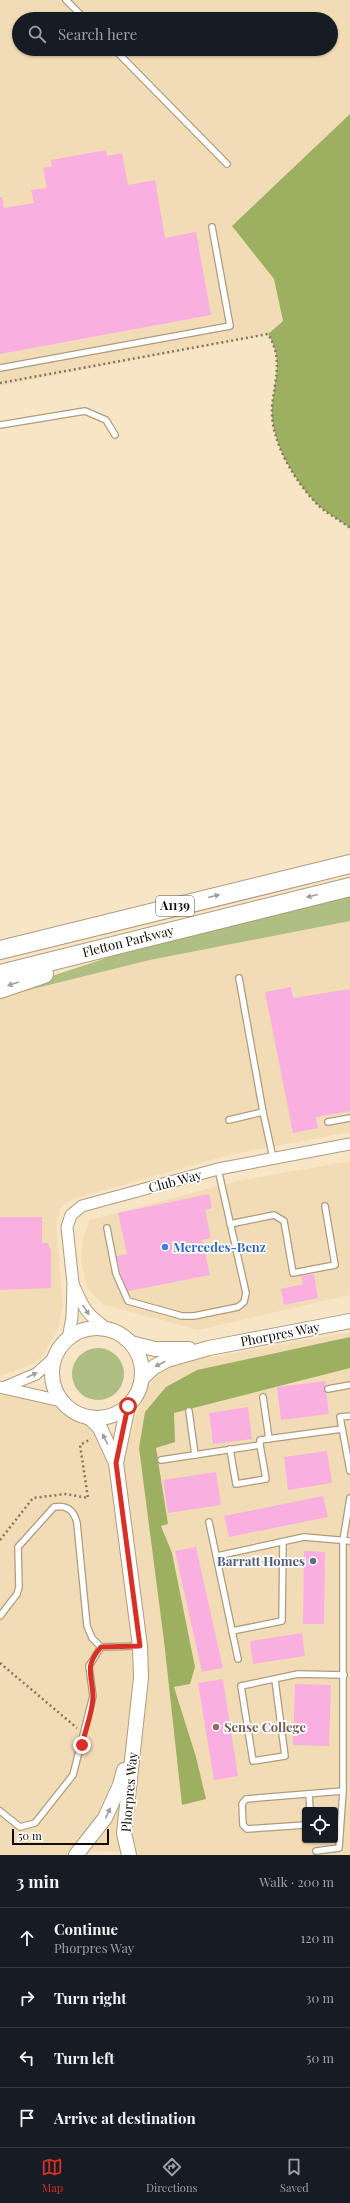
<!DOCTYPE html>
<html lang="en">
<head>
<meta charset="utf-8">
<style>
  :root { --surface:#171b24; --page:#242831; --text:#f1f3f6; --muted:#9ea1a6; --line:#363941; --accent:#d93025 }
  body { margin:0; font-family:"Playfair Display",serif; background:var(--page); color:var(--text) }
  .controls { position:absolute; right:12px; bottom:12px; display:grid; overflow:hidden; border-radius:4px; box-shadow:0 1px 3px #0004 }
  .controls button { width:36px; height:36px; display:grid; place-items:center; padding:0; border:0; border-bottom:1px solid var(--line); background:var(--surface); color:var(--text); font:20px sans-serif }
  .scale { position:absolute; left:12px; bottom:10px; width:97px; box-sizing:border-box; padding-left:4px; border:2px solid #110b02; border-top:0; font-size:11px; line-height:14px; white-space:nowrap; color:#110b02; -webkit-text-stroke:3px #fff; paint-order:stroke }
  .stop { position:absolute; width:12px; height:12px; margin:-9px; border:3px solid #d93025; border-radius:50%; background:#fff }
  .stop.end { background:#d93025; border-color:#fff; box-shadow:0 1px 4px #0008 }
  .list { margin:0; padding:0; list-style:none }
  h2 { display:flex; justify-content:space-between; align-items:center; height:52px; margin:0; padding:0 16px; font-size:17px }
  h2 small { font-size:13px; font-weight:400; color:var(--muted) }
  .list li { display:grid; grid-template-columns:26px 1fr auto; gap:12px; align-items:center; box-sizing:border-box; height:60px; padding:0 16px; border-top:1px solid var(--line) }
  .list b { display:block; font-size:15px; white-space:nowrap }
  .list p { margin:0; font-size:13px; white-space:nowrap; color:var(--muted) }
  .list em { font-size:13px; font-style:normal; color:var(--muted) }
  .icon { flex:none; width:22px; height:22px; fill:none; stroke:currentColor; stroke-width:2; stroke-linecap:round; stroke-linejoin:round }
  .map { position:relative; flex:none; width:350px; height:1855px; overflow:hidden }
  .search { position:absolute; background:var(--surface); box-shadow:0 1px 3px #0004; left:12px; right:12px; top:12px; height:44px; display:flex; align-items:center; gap:10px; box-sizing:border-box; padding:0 14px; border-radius:22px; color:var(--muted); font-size:15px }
  .sheet { height:292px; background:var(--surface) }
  nav { display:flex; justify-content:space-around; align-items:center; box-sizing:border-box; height:56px; border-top:1px solid var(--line); background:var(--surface); font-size:11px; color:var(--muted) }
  nav a { display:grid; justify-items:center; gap:2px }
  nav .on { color:var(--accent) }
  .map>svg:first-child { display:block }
  .built { fill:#f2dcb5; fill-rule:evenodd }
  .green { fill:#afbe83 }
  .forest { fill:#9db062 }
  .building { fill:#f9b0e1 }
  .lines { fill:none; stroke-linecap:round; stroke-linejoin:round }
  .service-casing { stroke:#ad9c7d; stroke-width:8 }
  .minor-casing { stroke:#ad9c7d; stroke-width:13 }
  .tertiary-casing { stroke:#ad9c7d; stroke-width:16 }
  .trunk-casing { stroke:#ad9c7d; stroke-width:20 }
  .path { stroke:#837763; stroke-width:2.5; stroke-dasharray:2 3; stroke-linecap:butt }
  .service { stroke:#fff; stroke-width:5.5 }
  .minor { stroke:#fff; stroke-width:11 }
  .tertiary { stroke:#fff; stroke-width:14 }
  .trunk { stroke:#fff; stroke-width:18 }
  .oneway { fill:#a09d9a }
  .route { stroke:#d93025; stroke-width:5 }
  .shop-dot { fill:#3f7fe0; stroke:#fff; stroke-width:1.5 }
  .service-dot { fill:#5c6f8a; stroke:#fff; stroke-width:1.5 }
  .education-dot { fill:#8d6e63; stroke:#fff; stroke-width:1.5 }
  .labels { text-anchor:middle; stroke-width:3.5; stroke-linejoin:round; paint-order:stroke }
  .shield { fill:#fff; stroke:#58544e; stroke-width:1 }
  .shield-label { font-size:12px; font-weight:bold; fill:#110b02 }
  .street-label { font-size:13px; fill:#110b02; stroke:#fff }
  .shop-label { font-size:13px; font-weight:bold; fill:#366cbe; stroke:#fff; text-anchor:start }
  .service-label { font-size:13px; font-weight:bold; fill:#4e5e75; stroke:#fff; text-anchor:end }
  .education-label { font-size:13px; font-weight:bold; fill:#785e54; stroke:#fff; text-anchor:start }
</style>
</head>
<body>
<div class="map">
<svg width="350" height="1855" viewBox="0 0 350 1855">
  <rect width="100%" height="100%" fill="#f7e5c5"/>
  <g class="built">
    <path d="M0 0H350V114L233 226 274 279 283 321 268 334 0 386ZM19 19H331V49H19Z"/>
    <polygon points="350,921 350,1132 229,1155 70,1200 61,1208 56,1223 63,1306 58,1328 45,1353 35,1363 0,1376 0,997 150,960"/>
    <polygon points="350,1161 350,1295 198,1330 102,1304 87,1287 81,1261 83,1237 90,1220 238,1181"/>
    <path d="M350 1332V1855H139L137 1852 97 1851 83 1855H0V1395L19 1396 49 1403 88 1425 91 1433H132L134 1422 148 1387 164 1369 185 1362ZM305 1810H335V1840H305Z"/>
  </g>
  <g class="green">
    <polygon points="350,894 350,921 150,960 0,997 0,993 140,947"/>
    <circle cx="98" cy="1374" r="26"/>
  </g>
  <g class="forest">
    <path d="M350 114V528C340 520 327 514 318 505 295 482 270 441 272 408 274 380 284 360 268 334L283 321 274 279 232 226Z"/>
    <polygon points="350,1337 350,1368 174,1413 175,1442 156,1448 168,1524 161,1526 172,1553 195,1667 190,1684 174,1687 196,1757 206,1799 182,1805 164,1641 139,1448 145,1412 166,1387 197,1370"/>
  </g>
  <g class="building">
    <polygon points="106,150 107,156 122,153 128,185 155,180 165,238 196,232 211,315 0,354 0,197 2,197 4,208 34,203 31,190 47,188 43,168 52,166 51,160"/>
    <polygon points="291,987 293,998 350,989 350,1111 316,1117 318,1128 293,1133 265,992"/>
    <polygon points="209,1194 212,1208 205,1210 211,1238 202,1240 210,1275 124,1292 117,1256 127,1254 118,1213"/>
    <polygon points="0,1217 42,1217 42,1243 48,1243 51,1251 51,1288 0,1290"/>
    <polygon points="314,1274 318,1298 284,1305 281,1289 303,1284 301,1276"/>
    <polygon points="325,1381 329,1414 281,1420 277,1387"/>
    <polygon points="248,1407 252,1439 213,1444 209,1413"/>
    <polygon points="327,1451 332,1483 288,1490 284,1457"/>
    <polygon points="216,1472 221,1505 168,1513 163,1480"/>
    <polygon points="323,1496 328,1517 229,1537 224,1516"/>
    <polygon points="196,1547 223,1668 202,1672 175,1551"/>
    <polygon points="304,1551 325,1552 324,1624 303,1624"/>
    <polygon points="302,1633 305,1656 253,1664 250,1641"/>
    <polygon points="223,1679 238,1776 214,1780 198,1683"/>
    <polygon points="295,1684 331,1685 329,1746 293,1745"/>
  </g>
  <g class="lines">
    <g class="service-casing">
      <g id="service">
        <polyline points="66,0 85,19"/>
        <polyline points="114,49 227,164"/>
        <polyline points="0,368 230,326 212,227"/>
        <polyline points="0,425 85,411 106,420 115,435"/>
        <polyline points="239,978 263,1112"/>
        <polyline points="229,1120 263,1112 273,1158"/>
        <polyline points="328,1122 350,1118"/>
        <polyline points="230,1224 274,1215 284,1221 293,1273 335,1265 325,1206"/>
        <polyline points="107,1228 116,1274 128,1301 182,1316 194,1316 238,1307 244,1302 246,1293 218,1169"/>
        <polyline points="328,1389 350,1385"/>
        <polyline points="263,1397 269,1439"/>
        <polyline points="189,1411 195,1455"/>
        <polyline points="350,1416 340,1417 350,1471"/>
        <polyline points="230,1449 236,1484 266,1479 260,1445"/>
        <polyline points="161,1460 260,1445 260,1440 342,1429"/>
        <polyline points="209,1522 238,1659"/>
        <polyline points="217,1556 304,1537 350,1541"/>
        <path d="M0 1616 17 1594 19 1587 18 1547 54 1507C67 1505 74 1510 77 1523L87 1626 92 1638 101 1647 140 1646"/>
        <polyline points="232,1631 282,1621 283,1542"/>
        <polyline points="275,1680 285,1756 253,1761 241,1686 298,1674 344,1675"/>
        <polyline points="309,1794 310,1810"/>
        <polyline points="0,1811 20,1827 35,1823 73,1775 93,1696 89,1666 101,1647"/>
        <polyline points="305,1825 247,1829 243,1825 242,1804 246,1799 343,1791"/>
        <polyline points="316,1851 339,1848 343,1791 343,1541 350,1498"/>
      </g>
    </g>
    <g class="minor-casing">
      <g id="minor">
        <path d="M74 1286C84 1309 87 1315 108 1329"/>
        <polyline points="68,1339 72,1317 73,1283 67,1227 71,1215 82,1206 218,1169 350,1144"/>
        <polyline points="0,1387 61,1401"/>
        <polyline points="5,1387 36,1374 55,1357"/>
      </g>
    </g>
    <g class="tertiary-casing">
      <g id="tertiary">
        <circle cx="97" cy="1373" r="45"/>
        <polyline points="131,1343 155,1349 189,1349"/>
        <polyline points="142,1378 154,1367 167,1360 209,1348 350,1321"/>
        <polyline points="90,1418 100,1428 116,1463 140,1646 141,1678 124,1833 129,1855"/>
        <polyline points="116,1463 128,1406"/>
        <polyline points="76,1855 105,1818 120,1785 124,1770"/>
      </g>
    </g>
    <g class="trunk-casing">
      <g id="trunk">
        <polyline points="0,950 350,864"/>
        <polyline points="0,974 350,887"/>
        <polyline points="0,989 44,974"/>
      </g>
    </g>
    <g class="path">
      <path d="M0 383 268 334C284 360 274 380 272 408 270 441 295 482 318 505 327 514 340 520 350 528"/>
      <polyline points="0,1540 33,1498 66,1494 88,1498 80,1445 91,1439"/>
      <polyline points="0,1663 77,1728"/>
    </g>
    <use href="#service" class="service"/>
    <use href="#minor" class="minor"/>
    <use href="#tertiary" class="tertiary"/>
    <use href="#trunk" class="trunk"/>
  </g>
  <defs><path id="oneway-solid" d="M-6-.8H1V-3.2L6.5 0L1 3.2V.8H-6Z"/></defs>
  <g class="oneway">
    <use href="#oneway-solid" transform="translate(214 896) rotate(-14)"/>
    <use href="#oneway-solid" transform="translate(312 896) rotate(166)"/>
    <use href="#oneway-solid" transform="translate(13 984) rotate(161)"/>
    <use href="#oneway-solid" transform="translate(86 1310) rotate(57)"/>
    <use href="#oneway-solid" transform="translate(160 1364) rotate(152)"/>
    <use href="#oneway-solid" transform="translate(32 1375) rotate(-26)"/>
    <use href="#oneway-solid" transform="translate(105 1439) rotate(-117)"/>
    <use href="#oneway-solid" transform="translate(108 1813) rotate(-65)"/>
  </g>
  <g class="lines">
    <path class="route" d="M82 1745C85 1730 93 1712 93 1696 92 1673 84 1667 101 1647L140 1646 116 1463 128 1406"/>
  </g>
  <circle class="shop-dot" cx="165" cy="1247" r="4"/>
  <circle class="service-dot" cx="313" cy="1561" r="4"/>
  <circle class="education-dot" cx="216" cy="1727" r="4"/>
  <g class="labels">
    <rect class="shield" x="156" y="896" width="38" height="20" rx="3"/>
    <g class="shield-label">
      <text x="175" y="910">A1139</text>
    </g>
    <g class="street-label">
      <text transform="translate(128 941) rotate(-14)" y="5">Fletton Parkway</text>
      <text transform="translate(175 1181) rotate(-15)" y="5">Club Way</text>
      <text transform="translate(280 1334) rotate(-11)" y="5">Phorpres Way</text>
      <text transform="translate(129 1792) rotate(-85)" y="5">Phorpres Way</text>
    </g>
    <g class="shop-label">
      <text x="173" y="1252">Mercedes-Benz</text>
    </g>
    <g class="service-label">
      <text x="305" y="1566">Barratt Homes</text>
    </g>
    <g class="education-label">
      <text x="224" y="1732">Sense College</text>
    </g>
  </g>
</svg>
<div class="controls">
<button><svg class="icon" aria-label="locate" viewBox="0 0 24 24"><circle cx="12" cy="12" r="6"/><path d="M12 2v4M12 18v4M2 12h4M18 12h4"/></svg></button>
</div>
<div class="scale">50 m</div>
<div class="stop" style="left:128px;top:1406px"></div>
<div class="stop end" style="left:82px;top:1745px"></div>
<div class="search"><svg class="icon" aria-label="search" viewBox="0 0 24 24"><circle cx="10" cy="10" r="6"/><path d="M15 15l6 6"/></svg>Search here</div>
</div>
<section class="sheet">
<h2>3 min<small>Walk · 200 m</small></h2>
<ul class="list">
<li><svg class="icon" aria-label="ahead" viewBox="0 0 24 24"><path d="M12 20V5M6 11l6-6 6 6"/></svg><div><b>Continue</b><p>Phorpres Way</p></div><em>120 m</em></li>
<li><svg class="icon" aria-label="right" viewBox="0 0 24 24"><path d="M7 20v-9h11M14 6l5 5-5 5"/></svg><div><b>Turn right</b></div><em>30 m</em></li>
<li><svg class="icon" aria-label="left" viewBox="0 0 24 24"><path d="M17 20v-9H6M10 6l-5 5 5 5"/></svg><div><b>Turn left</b></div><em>50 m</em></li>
<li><svg class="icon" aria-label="arrive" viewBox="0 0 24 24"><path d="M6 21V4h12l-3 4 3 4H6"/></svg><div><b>Arrive at destination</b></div></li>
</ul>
</section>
<nav>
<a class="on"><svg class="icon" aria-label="map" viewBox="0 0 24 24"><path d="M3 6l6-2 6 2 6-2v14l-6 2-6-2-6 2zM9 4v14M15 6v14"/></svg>Map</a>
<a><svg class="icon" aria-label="directions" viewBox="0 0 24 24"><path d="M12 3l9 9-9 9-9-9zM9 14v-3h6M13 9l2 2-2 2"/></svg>Directions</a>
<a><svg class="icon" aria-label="saved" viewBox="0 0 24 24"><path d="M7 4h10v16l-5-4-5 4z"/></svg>Saved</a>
</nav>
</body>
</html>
